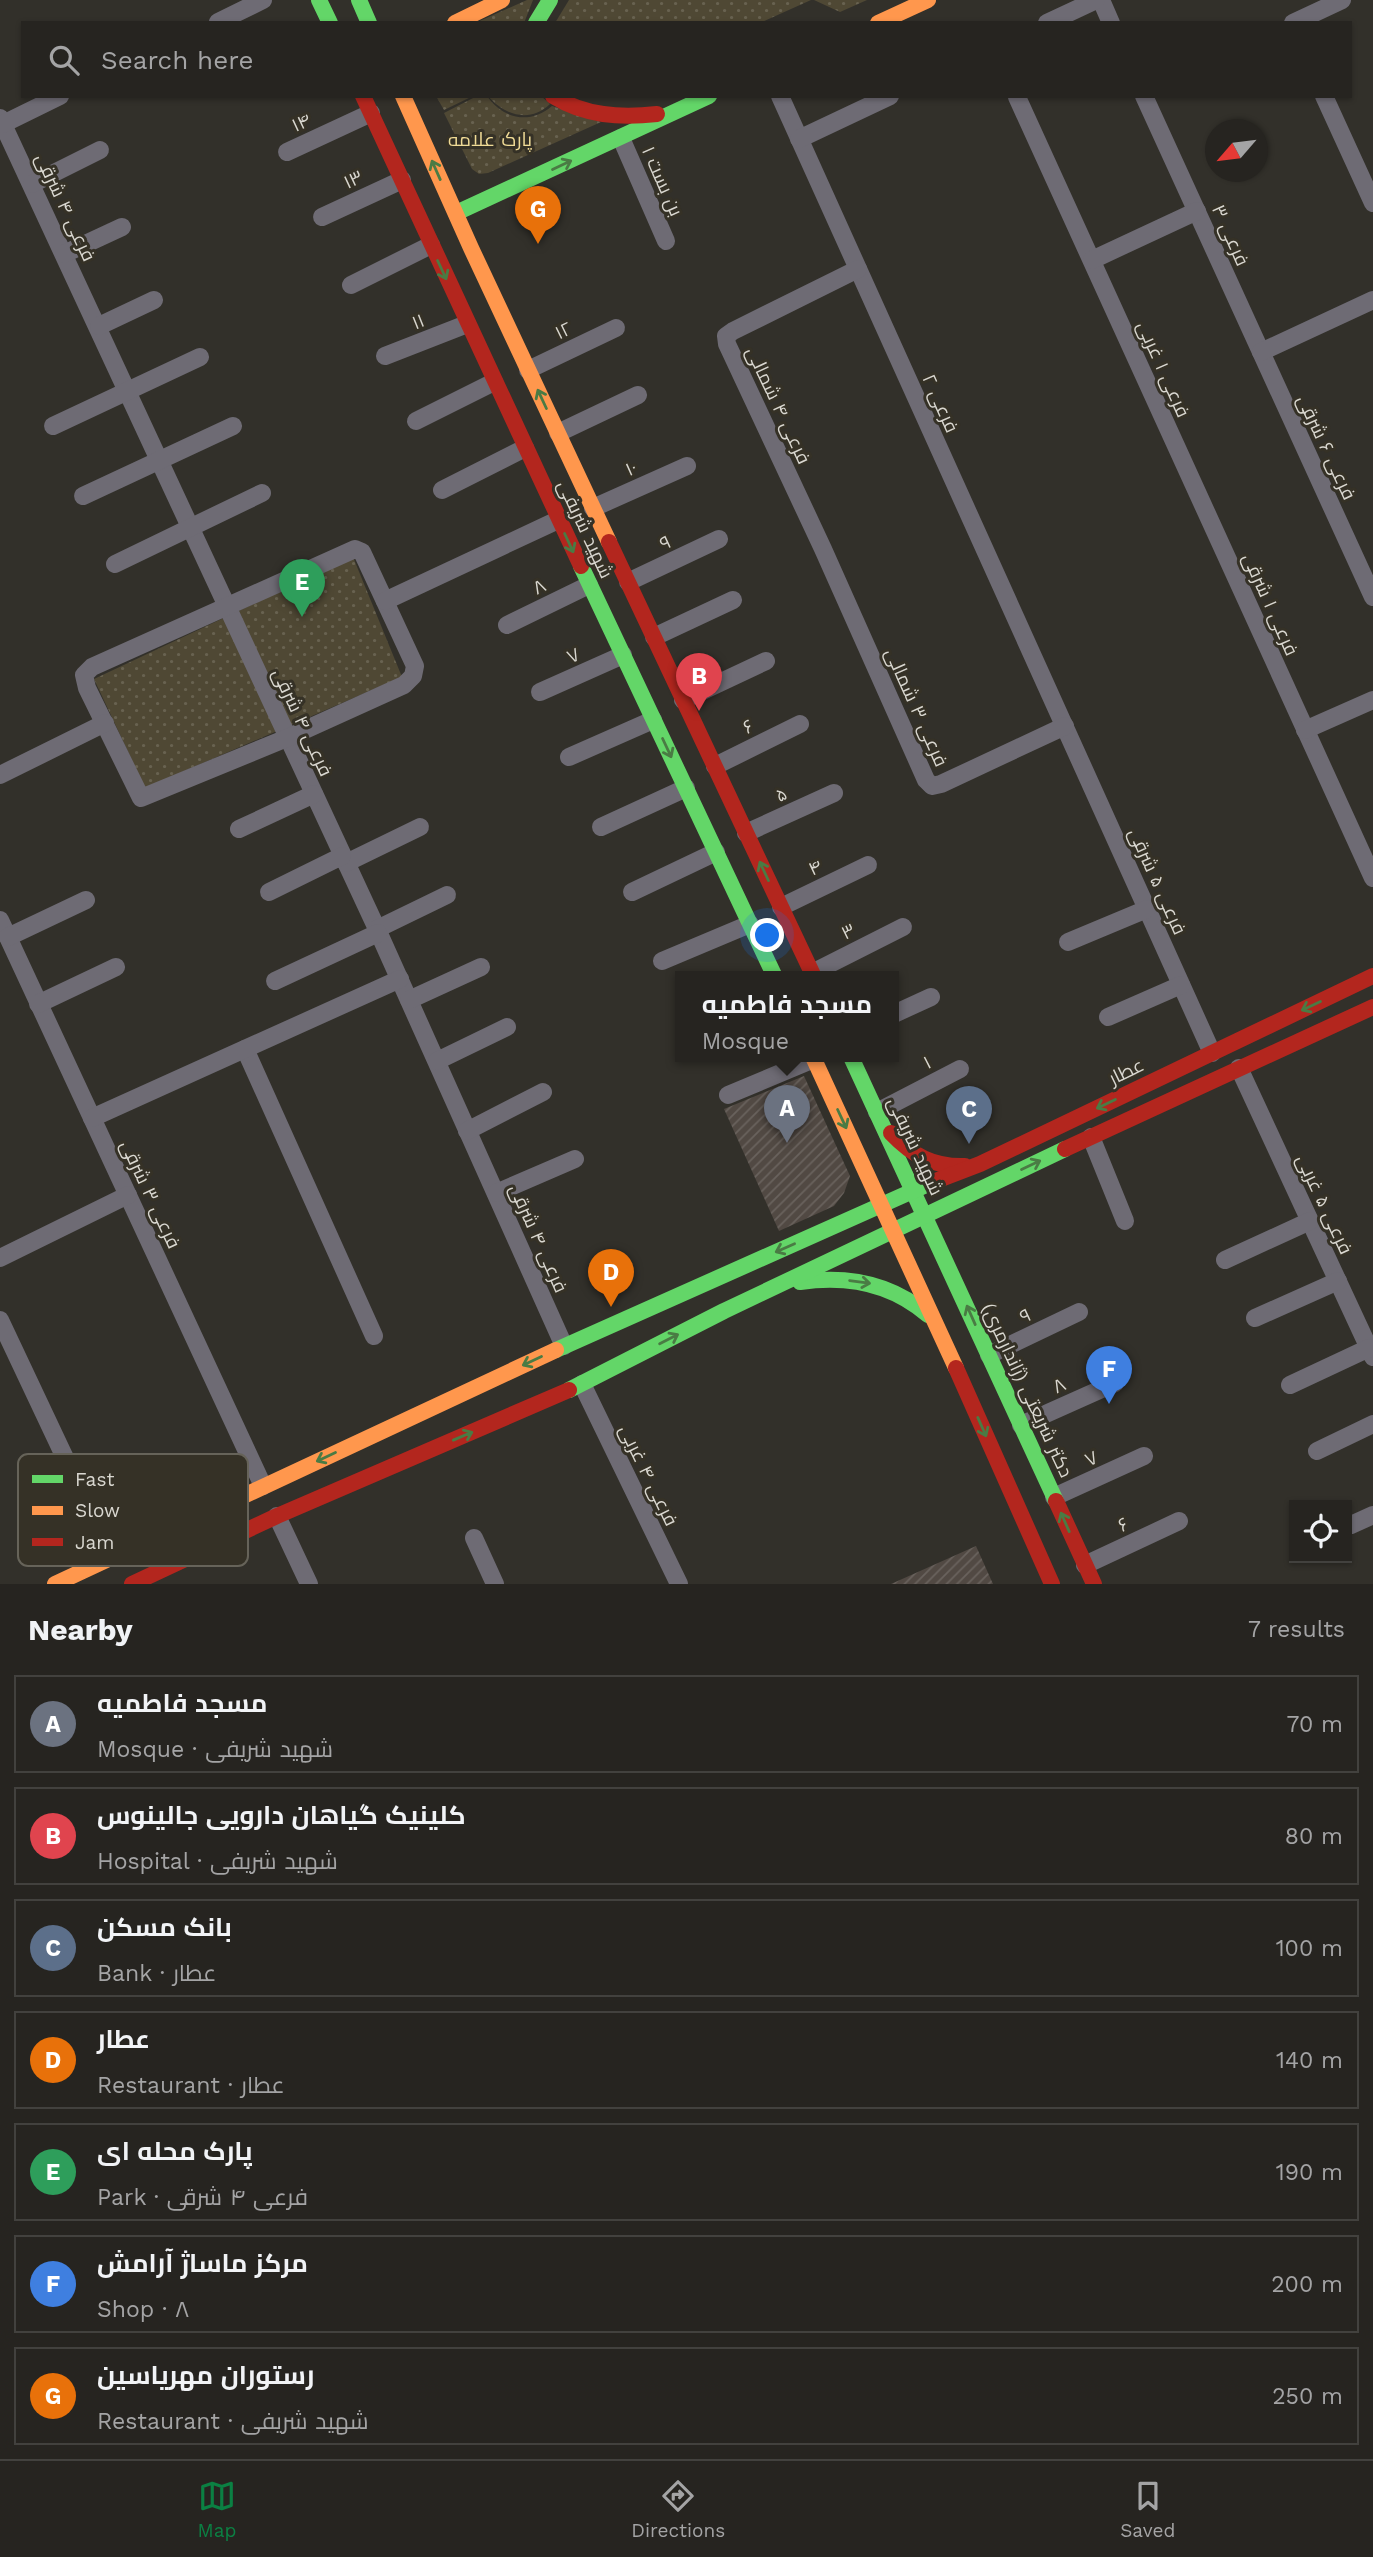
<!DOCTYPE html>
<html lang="en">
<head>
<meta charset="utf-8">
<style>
  :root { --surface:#262420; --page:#32302d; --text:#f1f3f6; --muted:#a4a4a5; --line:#42413e; --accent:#0b8043 }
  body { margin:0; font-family:"Work Sans",Cairo,sans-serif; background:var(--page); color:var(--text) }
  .controls { position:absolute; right:21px; bottom:21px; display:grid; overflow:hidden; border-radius:0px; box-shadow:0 2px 5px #0004 }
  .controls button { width:63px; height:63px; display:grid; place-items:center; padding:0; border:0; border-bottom:2px solid var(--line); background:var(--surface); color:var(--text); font:35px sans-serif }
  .compass { position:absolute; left:1205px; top:119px; width:63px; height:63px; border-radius:50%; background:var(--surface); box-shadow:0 2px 5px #0004; rotate:242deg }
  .you { position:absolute; left:768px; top:936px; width:24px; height:24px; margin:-18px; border:5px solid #fff; border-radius:50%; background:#1a73e8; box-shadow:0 0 0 10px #1a73e833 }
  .badge { display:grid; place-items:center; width:46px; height:46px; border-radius:50%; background:var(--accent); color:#fff; font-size:23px; font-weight:700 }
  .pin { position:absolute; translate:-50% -58px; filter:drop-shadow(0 2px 4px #0008) }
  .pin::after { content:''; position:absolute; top:37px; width:24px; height:21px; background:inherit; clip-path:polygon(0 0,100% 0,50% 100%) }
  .popup { position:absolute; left:675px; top:971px; width:224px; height:91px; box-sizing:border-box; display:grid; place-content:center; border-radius:0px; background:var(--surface); filter:drop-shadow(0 2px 5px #0005); font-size:23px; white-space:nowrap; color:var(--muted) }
  .popup b { font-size:26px; color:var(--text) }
  .popup::after { content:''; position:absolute; left:50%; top:100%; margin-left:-14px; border:14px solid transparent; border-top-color:var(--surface) }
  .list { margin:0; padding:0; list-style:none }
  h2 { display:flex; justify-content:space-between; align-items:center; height:91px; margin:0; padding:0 28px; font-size:30px }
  h2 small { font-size:23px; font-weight:400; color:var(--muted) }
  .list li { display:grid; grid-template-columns:46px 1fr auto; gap:21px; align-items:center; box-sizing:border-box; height:98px; margin:0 14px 14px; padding:0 14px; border:2px solid var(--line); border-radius:0px }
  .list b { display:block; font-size:26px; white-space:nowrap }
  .list p { margin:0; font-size:23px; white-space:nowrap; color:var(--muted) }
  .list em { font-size:23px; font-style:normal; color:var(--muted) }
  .icon { flex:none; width:38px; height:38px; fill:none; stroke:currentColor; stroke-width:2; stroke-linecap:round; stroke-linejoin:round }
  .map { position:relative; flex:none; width:1373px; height:1584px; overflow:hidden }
  .search { position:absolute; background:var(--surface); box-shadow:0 2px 5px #0004; left:21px; right:21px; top:21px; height:77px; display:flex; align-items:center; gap:18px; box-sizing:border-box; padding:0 24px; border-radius:0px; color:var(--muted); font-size:26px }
  .sheet { height:875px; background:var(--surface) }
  nav { display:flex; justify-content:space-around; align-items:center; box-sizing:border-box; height:98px; border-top:2px solid var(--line); background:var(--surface); font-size:19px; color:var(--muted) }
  nav a { display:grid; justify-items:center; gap:4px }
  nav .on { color:var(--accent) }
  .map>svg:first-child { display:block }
  .grass { fill:url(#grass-dots) }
  .building { fill:url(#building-hatch) }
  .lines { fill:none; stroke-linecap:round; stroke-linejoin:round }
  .street { stroke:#6e6b74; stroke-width:18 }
  .fast { stroke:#63d668; stroke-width:16 }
  .slow { stroke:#ff974d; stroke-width:16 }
  .jam { stroke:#b3261e; stroke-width:16 }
  .oneway { stroke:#4a7b44 }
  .labels { text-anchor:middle; stroke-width:6; stroke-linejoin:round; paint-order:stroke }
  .street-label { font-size:19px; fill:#d9d7d0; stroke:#353126 }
  .park-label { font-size:19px; fill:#f0db96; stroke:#353126 }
  .key { fill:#353126; stroke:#666359; stroke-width:2 }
  .key-label { font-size:19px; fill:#d9d7d0 }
</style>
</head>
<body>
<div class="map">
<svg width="1373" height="1584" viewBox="0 0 1373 1584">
  <defs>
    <pattern id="grass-dots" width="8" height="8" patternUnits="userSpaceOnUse" patternTransform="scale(1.75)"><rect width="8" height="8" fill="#4f4834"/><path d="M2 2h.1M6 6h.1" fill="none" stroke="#686250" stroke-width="1.8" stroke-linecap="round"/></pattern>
    <pattern id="building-hatch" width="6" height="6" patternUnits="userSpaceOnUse" patternTransform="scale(1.75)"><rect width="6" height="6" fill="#514943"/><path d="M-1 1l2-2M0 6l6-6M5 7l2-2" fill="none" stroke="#69625d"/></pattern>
  </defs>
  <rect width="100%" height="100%" fill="#32302a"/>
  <g class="grass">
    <polygon points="527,0 533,0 524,23 475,23"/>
    <polygon points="569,0 811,0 760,23 555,23"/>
    <polygon points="814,0 867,0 840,12"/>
    <polygon points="436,96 473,96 444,110"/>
    <path d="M477 96H487C503 119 530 125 552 106L601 122 488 173 479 174 472 169 444 113Z"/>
    <path d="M488 96H541L550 104C530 123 505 116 488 96Z"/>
    <polygon points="353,557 402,677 145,788 94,679"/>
  </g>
  <g class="building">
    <polygon points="804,1076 850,1176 844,1193 834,1206 779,1231 724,1109"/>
    <polygon points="976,1546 993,1584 891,1584"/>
  </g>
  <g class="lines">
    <g class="street">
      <polyline points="1101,0 1111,23"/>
      <polyline points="218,22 263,0"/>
      <polyline points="1047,23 1096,0"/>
      <polyline points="1293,23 1342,0"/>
      <polyline points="780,96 1212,1053"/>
      <polyline points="1144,96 1373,597"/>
      <polyline points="1324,96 1373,203"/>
      <polyline points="1017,97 1373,878"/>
      <polyline points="0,118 377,929 564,1346"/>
      <polyline points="3,124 60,96"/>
      <polyline points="621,138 666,241"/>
      <polyline points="799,139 890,96"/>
      <polyline points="287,152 371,113"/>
      <polyline points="32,184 100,150"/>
      <polyline points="322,217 402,180"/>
      <polyline points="64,254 122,227"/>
      <polyline points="1092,260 1197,211"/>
      <polyline points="858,269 733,331 726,336 727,344 823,549 926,780 932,786 941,784 1065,726"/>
      <polyline points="351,285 431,245"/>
      <polyline points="99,326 154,300"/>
      <polyline points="1261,352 1373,300"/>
      <polyline points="385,356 467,324"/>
      <polyline points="528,370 616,328"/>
      <polyline points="416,421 494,382"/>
      <polyline points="53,426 200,357"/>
      <polyline points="558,433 638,395"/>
      <polyline points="442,490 525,448"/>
      <polyline points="83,496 233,426"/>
      <polyline points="593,508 687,466"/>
      <polygon points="355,549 362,552 415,666 413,676 404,685 287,738 141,798 87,688 84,675 92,667"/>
      <polyline points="115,564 262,493"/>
      <polyline points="628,582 719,539"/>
      <polyline points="385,601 558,520"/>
      <polyline points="507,625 589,585"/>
      <polyline points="654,637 733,600"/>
      <polyline points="540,692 623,655"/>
      <polyline points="683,700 766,661"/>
      <polyline points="1305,730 1373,700"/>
      <polyline points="569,757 653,720"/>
      <polyline points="715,766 800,724"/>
      <polyline points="0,775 105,723"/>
      <polyline points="601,827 686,788"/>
      <polyline points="239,829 314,794"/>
      <polyline points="746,833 834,793"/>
      <polyline points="346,863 420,827"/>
      <polyline points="269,892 342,856"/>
      <polyline points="632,892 716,852"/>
      <polyline points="781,907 868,865"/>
      <polyline points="0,920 263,1486"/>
      <polyline points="377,929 447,895"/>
      <polyline points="8,937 86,900"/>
      <polyline points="1068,942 1147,909"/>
      <polyline points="662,961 750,924"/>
      <polyline points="812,973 903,927"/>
      <polyline points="275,981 378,933"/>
      <polyline points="409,1000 481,967"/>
      <polyline points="38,1004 116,967"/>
      <polyline points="894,1014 931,997"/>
      <polyline points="1108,1017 1181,985"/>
      <polyline points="245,1049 374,1336"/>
      <polyline points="437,1061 507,1027"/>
      <polyline points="1239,1068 1373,1357"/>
      <polyline points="728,1095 814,1059"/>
      <polyline points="877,1112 960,1069"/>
      <polyline points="92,1118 400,979"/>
      <polyline points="467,1131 543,1092"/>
      <polyline points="1091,1137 1125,1221"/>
      <polyline points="496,1193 575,1159"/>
      <polyline points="0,1258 128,1195"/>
      <polyline points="1225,1260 1310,1221"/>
      <polyline points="1255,1318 1338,1281"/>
      <polyline points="0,1320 66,1460"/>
      <polyline points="989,1355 1079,1312"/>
      <polyline points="582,1384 679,1584"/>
      <polyline points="1290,1385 1369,1348"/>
      <polyline points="1021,1425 1115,1383"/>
      <polyline points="1317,1451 1373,1424"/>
      <polyline points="1054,1497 1144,1456"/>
      <polyline points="277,1516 309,1584"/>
      <polyline points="1351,1525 1373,1515"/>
      <polyline points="474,1538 495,1584"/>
      <polyline points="1085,1565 1179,1521"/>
    </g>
    <g class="fast">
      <polyline points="319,0 330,23"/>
      <polyline points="359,0 369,23"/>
      <polyline points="536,23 550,0"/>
      <polyline points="456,213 709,96"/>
      <polyline points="581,566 775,977"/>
      <polyline points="851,1057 1056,1501"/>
      <path d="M800 1282C848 1275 891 1283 928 1315"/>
      <polyline points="556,1350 933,1182"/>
      <polyline points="569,1390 724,1311 1065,1149"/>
    </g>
    <g class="slow">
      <polyline points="455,23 502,0"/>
      <polyline points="878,23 928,0"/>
      <polyline points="403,96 471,248 609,542"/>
      <polyline points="813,1057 956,1368"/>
      <polyline points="55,1584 556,1350"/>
    </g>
    <g class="jam">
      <polyline points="363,96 581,566"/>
      <path d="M553 96C585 116 620 118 657 114"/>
      <polyline points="609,542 814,977"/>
      <path d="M891 1133C913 1156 933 1167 965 1166"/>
      <polyline points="1065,1149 1373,1007"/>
      <polyline points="933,1182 980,1164 1373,976"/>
      <polyline points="956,1368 1052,1584"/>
      <polyline points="1056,1501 1094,1584"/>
      <polyline points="132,1584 277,1516 569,1390"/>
    </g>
  </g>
  <defs><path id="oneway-shaft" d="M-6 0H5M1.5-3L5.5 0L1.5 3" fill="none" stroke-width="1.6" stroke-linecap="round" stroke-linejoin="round" transform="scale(1.75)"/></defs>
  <g class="oneway">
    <use href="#oneway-shaft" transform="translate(562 165) rotate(-25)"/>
    <use href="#oneway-shaft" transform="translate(436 170) rotate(-114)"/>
    <use href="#oneway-shaft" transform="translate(442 270) rotate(65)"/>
    <use href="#oneway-shaft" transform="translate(542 399) rotate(-115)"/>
    <use href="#oneway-shaft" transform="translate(569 543) rotate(65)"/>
    <use href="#oneway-shaft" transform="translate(667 748) rotate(65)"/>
    <use href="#oneway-shaft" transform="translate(764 871) rotate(-115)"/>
    <use href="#oneway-shaft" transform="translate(1311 1006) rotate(155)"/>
    <use href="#oneway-shaft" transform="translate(1106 1104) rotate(154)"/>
    <use href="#oneway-shaft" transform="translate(842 1119) rotate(65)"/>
    <use href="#oneway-shaft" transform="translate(1031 1165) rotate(-25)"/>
    <use href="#oneway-shaft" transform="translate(785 1248) rotate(156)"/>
    <use href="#oneway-shaft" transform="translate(860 1282) rotate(8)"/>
    <use href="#oneway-shaft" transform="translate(971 1315) rotate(-114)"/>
    <use href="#oneway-shaft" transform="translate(669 1339) rotate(-27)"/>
    <use href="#oneway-shaft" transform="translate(532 1361) rotate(155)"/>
    <use href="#oneway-shaft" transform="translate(982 1427) rotate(66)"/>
    <use href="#oneway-shaft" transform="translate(463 1436) rotate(-23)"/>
    <use href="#oneway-shaft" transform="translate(326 1457) rotate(155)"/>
    <use href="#oneway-shaft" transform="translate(1065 1522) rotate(-114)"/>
  </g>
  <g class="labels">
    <g class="street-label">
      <text transform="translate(301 122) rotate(-25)" y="7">۱۴</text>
      <text transform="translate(353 179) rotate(-25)" y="7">۱۳</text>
      <text transform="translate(663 181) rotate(66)" y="7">بن بست ۱</text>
      <text transform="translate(66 207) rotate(65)" y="7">فرعی ۴ شرقی</text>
      <text transform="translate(1231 235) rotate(66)" y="7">فرعی ۳</text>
      <text transform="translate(418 321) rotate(-22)" y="7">۱۱</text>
      <text transform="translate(563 330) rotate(-26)" y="7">۱۲</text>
      <text transform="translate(1164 369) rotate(66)" y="7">فرعی ۱ غربی</text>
      <text transform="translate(941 403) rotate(66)" y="7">فرعی ۲</text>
      <text transform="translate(779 405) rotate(65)" y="7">فرعی ۴ شمالی</text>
      <text transform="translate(1327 447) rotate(65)" y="7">فرعی ۶ شرقی</text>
      <text transform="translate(631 468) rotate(-24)" y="7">۱۰</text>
      <text transform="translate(586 529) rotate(65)" y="7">شهید شریفی</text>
      <text transform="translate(665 542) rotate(-25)" y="7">۹</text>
      <text transform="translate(539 586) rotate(-26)" y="7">۸</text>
      <text transform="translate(1271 604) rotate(66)" y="7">فرعی ۱ شرقی</text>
      <text transform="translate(573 655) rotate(-24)" y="7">۷</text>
      <text transform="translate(917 707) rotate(66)" y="7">فرعی ۳ شمالی</text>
      <text transform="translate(303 722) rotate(65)" y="7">فرعی ۴ شرقی</text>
      <text transform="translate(748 726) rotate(-26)" y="7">۶</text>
      <text transform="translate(781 794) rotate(-25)" y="7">۵</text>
      <text transform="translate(815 867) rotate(-25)" y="7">۴</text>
      <text transform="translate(1158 881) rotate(66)" y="7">فرعی ۵ شرقی</text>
      <text transform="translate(848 931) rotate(-26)" y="7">۳</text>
      <text transform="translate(927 1062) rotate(-27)" y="7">۱</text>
      <text transform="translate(1126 1071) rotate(-26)" y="7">عطار</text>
      <text transform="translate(916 1146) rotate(65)" y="7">شهید شریفی</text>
      <text transform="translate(151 1194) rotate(65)" y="7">فرعی ۳ شرقی</text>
      <text transform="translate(1325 1204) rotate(65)" y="7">فرعی ۵ غربی</text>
      <text transform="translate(539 1238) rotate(66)" y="7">فرعی ۴ شرقی</text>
      <text transform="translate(1025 1315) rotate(-25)" y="7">۹</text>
      <text transform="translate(1059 1385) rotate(-25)" y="7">۸</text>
      <text transform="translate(1028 1390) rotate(65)" y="7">دکتر شریعتی (ژاندارمری)</text>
      <text transform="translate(1091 1458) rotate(-24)" y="7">۷</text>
      <text transform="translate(649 1475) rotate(64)" y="7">فرعی ۴ غربی</text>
      <text transform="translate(1123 1524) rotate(-26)" y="7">۶</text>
    </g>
    <g class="park-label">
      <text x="490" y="146">پارک علامه</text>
    </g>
  </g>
  <rect x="18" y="1454" width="230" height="112" rx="10" class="key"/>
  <rect x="32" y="1475" width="31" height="8" fill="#63d668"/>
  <rect x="32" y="1506" width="31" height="9" fill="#ff974d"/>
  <rect x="32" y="1538" width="31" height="8" fill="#b3261e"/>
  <g class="key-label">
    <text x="75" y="1486">Fast</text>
    <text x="75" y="1517">Slow</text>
    <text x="75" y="1549">Jam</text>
  </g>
</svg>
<div class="controls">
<button><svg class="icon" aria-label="locate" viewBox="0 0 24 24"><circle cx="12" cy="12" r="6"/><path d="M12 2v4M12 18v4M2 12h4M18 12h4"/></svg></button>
</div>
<svg class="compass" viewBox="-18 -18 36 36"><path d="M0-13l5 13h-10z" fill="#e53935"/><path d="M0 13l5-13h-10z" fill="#a4a4a5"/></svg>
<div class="you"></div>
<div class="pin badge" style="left:787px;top:1143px;background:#6b7280">A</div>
<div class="popup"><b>مسجد فاطمیه</b>Mosque</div>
<div class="pin badge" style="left:699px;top:711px;background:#e0444e">B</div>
<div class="pin badge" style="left:969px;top:1144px;background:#5c6f8a">C</div>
<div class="pin badge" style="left:611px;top:1307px;background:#e8710a">D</div>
<div class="pin badge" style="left:302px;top:617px;background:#2e9e5b">E</div>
<div class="pin badge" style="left:1109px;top:1404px;background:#3f7fe0">F</div>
<div class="pin badge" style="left:538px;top:244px;background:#e8710a">G</div>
<div class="search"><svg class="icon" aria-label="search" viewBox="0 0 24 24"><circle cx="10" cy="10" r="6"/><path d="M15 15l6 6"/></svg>Search here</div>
</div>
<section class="sheet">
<h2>Nearby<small>7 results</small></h2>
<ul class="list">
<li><span class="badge" style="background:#6b7280">A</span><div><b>مسجد فاطمیه</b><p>Mosque · شهید شریفی</p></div><em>70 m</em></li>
<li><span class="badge" style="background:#e0444e">B</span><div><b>کلینیک گیاهان دارویی جالینوس</b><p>Hospital · شهید شریفی</p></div><em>80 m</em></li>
<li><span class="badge" style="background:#5c6f8a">C</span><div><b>بانک مسکن</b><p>Bank · عطار</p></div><em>100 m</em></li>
<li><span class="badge" style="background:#e8710a">D</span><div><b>عطار</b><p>Restaurant · عطار</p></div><em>140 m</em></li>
<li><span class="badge" style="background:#2e9e5b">E</span><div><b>پارک محله ای</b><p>Park · فرعی ۴ شرقی</p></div><em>190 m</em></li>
<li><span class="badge" style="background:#3f7fe0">F</span><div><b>مرکز ماساژ آرامش</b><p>Shop · ۸</p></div><em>200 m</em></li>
<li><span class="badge" style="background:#e8710a">G</span><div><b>رستوران مهریاسین</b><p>Restaurant · شهید شریفی</p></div><em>250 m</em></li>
</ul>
</section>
<nav>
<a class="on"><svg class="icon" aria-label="map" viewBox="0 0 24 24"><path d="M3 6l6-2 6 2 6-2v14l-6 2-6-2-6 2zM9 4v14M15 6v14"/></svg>Map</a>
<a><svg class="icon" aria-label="directions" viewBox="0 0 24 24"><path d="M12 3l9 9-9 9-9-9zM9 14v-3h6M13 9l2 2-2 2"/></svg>Directions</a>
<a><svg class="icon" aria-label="saved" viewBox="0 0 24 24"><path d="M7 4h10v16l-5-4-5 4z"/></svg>Saved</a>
</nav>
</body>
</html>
